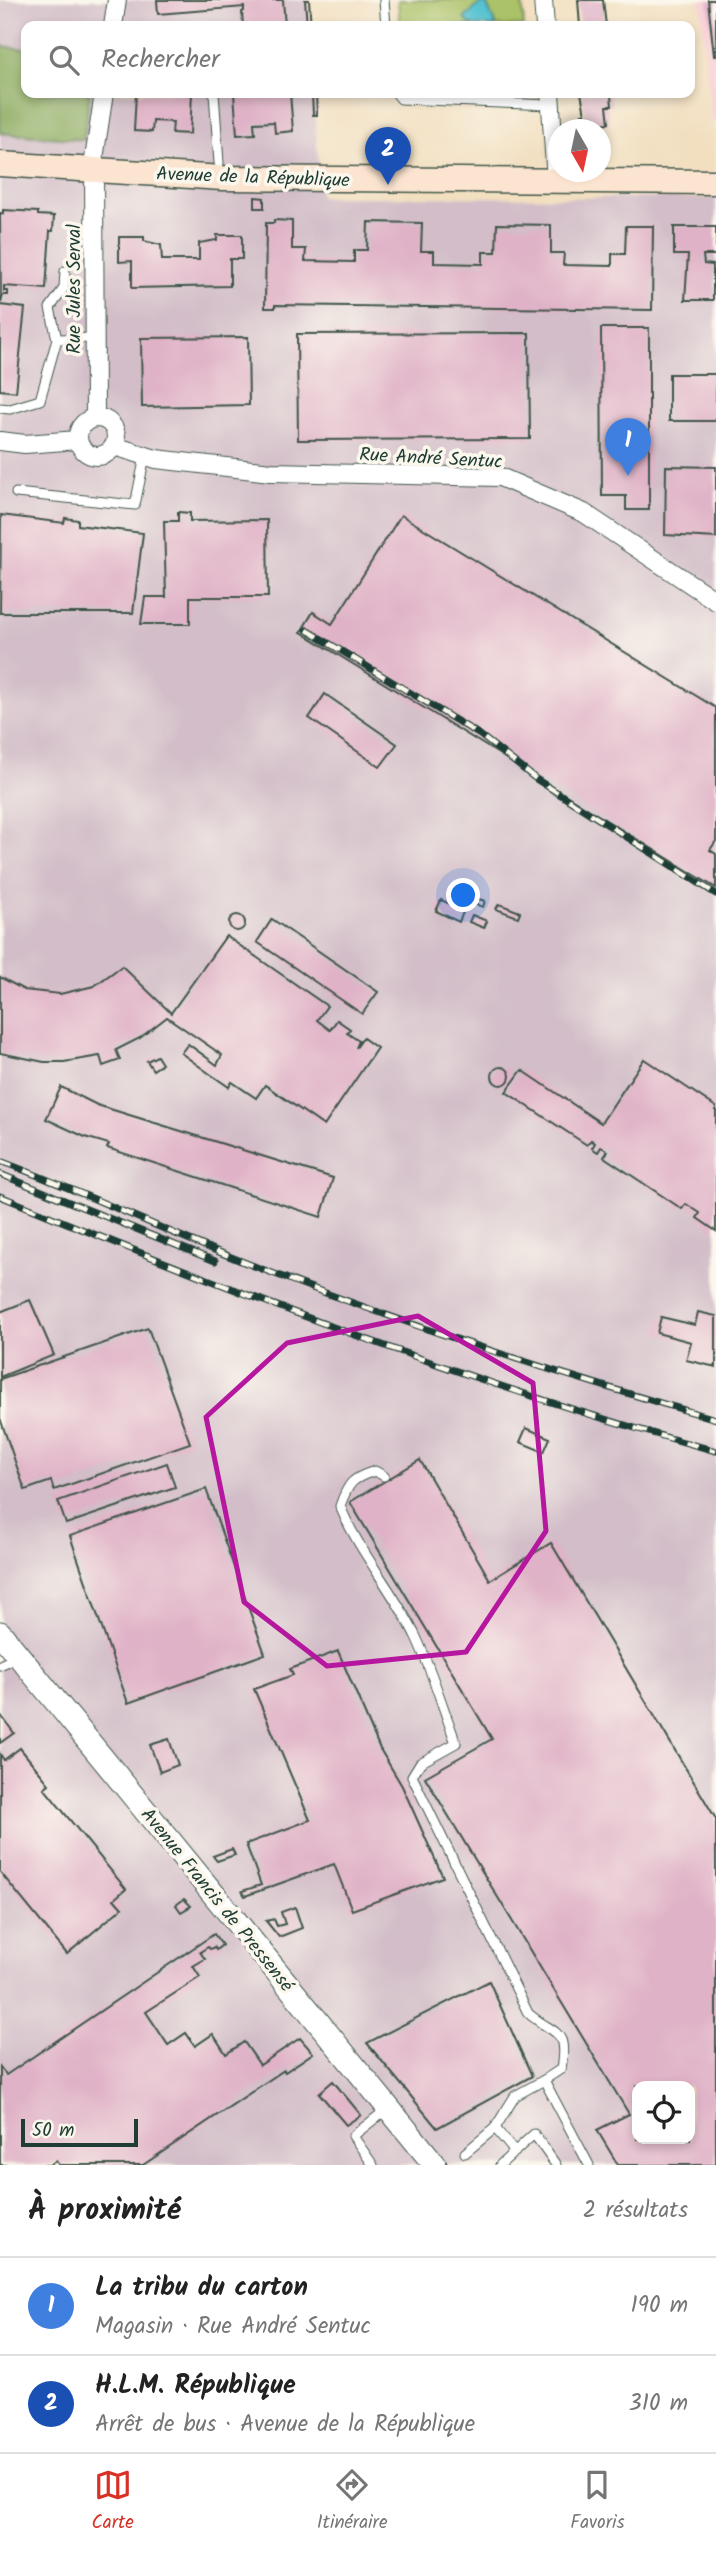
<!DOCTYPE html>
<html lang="fr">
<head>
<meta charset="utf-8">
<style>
  :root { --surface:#fff; --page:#f6f6f6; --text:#222; --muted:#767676; --line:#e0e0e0; --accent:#d93025 }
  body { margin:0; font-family:Kalam,sans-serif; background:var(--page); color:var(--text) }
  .controls { position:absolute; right:21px; bottom:21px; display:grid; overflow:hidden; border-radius:14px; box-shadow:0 4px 10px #0003 }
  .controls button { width:63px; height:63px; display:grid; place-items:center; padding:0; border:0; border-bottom:2px solid var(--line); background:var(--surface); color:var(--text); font:35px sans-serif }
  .compass { position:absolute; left:548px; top:119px; width:63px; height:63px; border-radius:50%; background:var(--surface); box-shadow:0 4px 10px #0003; rotate:171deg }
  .scale { position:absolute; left:21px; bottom:18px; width:117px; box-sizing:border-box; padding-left:7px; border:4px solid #1f3d34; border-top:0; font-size:19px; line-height:24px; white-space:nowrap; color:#1f3d34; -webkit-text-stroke:5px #fbf7ec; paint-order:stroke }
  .you { position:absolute; left:464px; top:896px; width:24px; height:24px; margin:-18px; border:5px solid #fff; border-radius:50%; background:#1a73e8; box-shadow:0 0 0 10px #1a73e833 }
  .badge { display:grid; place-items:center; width:46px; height:46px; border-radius:50%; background:var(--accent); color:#fff; font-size:23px; font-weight:700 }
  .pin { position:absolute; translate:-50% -58px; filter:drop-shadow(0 2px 4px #0008) }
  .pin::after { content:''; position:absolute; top:37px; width:24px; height:21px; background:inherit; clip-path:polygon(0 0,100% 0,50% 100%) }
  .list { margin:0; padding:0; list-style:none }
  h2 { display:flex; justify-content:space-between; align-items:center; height:91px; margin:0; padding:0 28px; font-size:30px }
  h2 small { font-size:23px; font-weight:400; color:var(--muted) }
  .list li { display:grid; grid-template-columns:46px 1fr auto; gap:21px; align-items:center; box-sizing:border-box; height:98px; padding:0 28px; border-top:2px solid var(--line) }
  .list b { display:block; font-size:26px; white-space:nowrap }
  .list p { margin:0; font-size:23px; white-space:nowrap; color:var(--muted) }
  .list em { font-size:23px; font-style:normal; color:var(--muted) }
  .icon { flex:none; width:38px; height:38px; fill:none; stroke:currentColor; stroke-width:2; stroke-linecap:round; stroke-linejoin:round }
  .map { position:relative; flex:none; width:716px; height:2165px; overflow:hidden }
  .search { position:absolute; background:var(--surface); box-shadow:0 4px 10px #0003; left:21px; right:21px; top:21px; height:77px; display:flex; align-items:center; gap:18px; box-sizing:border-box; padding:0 24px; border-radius:14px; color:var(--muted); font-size:26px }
  .sheet { height:287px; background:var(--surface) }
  nav { display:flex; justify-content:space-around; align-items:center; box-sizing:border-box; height:98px; border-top:2px solid var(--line); background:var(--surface); font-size:19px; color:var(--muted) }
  nav a { display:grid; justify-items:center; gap:4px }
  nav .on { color:var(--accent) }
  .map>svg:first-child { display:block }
  .built { fill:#f7cfd4 }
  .industrial { fill:#d2bdc8; fill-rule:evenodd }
  .green { fill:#abc267; stroke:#65804e; stroke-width:2 }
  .forest { fill:#88a85c; stroke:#547248; stroke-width:2 }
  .water { fill:#57c2d1; stroke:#3b8082; stroke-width:2 }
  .building { fill:#e0b2c7; fill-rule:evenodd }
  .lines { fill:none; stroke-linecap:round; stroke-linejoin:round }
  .service-casing { stroke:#3f5549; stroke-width:11 }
  .minor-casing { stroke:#3f5549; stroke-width:20 }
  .tertiary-casing { stroke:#3f5549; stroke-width:25 }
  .secondary-casing { stroke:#3f5549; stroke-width:27 }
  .service { stroke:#fff; stroke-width:9 }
  .minor { stroke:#fff; stroke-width:18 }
  .tertiary { stroke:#fff; stroke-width:23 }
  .secondary { stroke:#fce5d0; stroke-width:24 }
  .rail-casing { stroke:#1f3d34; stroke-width:7 }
  .rail { stroke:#fbf7ec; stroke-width:4.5; stroke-dasharray:13; stroke-linecap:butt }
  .marked { fill:none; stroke:#b5179e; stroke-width:5; stroke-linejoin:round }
  .labels { text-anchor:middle; stroke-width:7; stroke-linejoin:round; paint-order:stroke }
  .street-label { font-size:19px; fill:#1f3d34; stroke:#fbf7ec }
</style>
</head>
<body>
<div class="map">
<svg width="716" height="2165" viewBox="0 0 716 2165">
  <rect width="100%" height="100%" fill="#fbf7ec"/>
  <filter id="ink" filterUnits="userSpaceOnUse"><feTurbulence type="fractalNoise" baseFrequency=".0143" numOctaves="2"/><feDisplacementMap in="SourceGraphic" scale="14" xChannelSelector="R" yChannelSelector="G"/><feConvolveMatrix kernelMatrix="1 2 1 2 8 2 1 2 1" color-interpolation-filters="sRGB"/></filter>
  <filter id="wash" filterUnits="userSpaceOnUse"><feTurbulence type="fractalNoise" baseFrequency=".00686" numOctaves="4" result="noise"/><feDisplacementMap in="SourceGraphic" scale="28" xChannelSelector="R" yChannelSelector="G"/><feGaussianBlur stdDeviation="1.57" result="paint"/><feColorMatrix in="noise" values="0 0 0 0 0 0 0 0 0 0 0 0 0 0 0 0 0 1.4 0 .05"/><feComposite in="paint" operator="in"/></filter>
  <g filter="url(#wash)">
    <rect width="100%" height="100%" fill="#f2dfc0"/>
    <polygon class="built" points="700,0 716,0 716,121 711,121"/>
    <path class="industrial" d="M0 0H307L309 26H26V93H314L320 197 716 198V2165H59L56 2161 49 2165H0ZM637 2086H690V2139H637Z"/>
    <polygon class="green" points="398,0 522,0 524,26 400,26"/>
    <polygon class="forest" points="0,46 26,49 26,93 90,93 84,140 0,133"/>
    <polygon class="water" points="486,2 496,26 473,26 464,19 477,6"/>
    <g id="blocks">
      <g class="building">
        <polygon points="157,0 283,0 285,26 243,26 242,12 244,11 244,7 158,14"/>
        <polygon points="305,0 309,0 311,26 307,26"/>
        <polygon points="578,0 603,0 606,26 580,26"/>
        <polygon points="708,0 716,0 716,56 714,56"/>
        <polygon points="136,93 192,93 190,134 172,133 173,122 153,121 152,132 134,131"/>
        <polygon points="234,93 290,93 293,131 275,133 274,122 254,123 255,134 237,135"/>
        <polygon points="312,93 316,93 317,115 313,115"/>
        <polygon points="581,93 616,93 611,95 612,106 607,106 609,123 583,126 582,114 585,114"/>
        <polygon points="255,197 264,198 264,208 255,208"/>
        <polygon points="3,210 38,212 38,215 54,216 53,231 50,231 46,289 4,286 4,291 8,291 8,295 3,295 1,303 0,213 3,214"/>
        <polygon points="274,220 292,221 292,249 306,249 305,261 354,262 354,250 367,250 368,222 422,223 421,251 434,251 434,263 483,264 483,252 496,252 497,224 551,225 551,253 564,253 563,265 612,266 612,254 625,254 626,226 653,226 652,310 275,305 275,308 265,308 266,223 274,223"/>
        <polygon points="674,227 716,227 716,255 703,255 704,264 713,265 713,300 685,300 688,255 674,255"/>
        <polygon points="217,235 242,235 242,259 230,259 230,286 132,288 132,261 119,262 119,237 144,237 144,241 161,245 162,260 199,260 199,243 217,240"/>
        <polygon points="0,305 25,308 16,392 0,390"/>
        <polygon points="601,328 649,328 649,510 626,510 626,496 602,496"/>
        <polygon points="529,333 530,439 298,440 297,334"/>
        <polygon points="248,337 249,405 142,407 141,338"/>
        <rect x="669" y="374" width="47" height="47"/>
        <polygon points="666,466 716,467 716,538 665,535"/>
        <polygon points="178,512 190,513 190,521 267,520 268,597 190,597 190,624 141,624 145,597 166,597 164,521 178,521"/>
        <polygon points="1,515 64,523 65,518 78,520 78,525 143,533 133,613 0,613"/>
        <polygon points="401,515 716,708 716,841 710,850 716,854 716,888 301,632 313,612 332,624"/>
        <polygon points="325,694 397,744 380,767 309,718"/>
        <polygon points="459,893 485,901 483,907 457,898"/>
        <polygon points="441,900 464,910 459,922 436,911"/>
        <polygon points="499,904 520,912 518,917 496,909"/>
        <circle cx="237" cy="923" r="8"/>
        <polygon points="472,915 487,921 484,928 469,922"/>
        <polygon points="272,919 378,992 362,1014 257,942"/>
        <polygon points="226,936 327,1006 317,1020 330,1030 337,1020 350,1029 347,1033 359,1041 356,1048 363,1038 377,1048 324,1126 265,1085 256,1098 232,1082 229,1087 210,1074 181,1053 188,1044 217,1065 222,1055 167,1017 140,1038 116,1050 120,1060 103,1066 100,1056 64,1062 44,1062 0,1053 0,977 24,990 60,994 94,986 122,966 171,1013"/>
        <polygon points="157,1056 162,1064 153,1070 147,1061"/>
        <polygon points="644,1059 716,1107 716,1231 697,1218 700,1213 686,1204 682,1209 604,1157 608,1151 601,1147 598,1152 592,1148 595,1143 591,1140 587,1145 506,1092 522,1070 601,1123"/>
        <circle cx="501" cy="1076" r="9"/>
        <polygon points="61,1087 97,1105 333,1178 321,1217 107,1148 109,1144 85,1137 46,1119"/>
        <polygon points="30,1300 54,1355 0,1377 0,1312"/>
        <polygon points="698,1312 716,1316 716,1367 686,1360 691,1342 657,1333 661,1317 695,1325"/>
        <polygon points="148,1328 190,1443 54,1490 51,1481 25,1490 0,1418 0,1379"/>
        <polygon points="526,1428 550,1438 544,1452 520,1442"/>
        <path d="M420 1460 490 1580 551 1543 716 1819V2165H618L597 2130 629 2114 425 1777 492 1739 350 1502ZM637 2086H690V2139H637Z"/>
        <polygon points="167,1463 175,1487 66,1524 58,1501"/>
        <polygon points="206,1489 265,1654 128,1703 70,1536"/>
        <polygon points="338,1651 380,1749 402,1786 443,1877 352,1910 334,1864 245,1896 242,1891 261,1885 246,1844 310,1820 254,1689 293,1675 290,1669"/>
        <polygon points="0,1714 14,1733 0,1743"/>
        <polygon points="169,1739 178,1765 160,1772 150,1745"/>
        <polygon points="20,1748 49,1784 44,1788 126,1889 114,1899 122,1908 67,1954 0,1872 0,1754 4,1760"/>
        <polygon points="232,1849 235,1855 217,1861 213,1856"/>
        <polygon points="184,1899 191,1906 181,1912 176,1905"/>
        <polygon points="295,1907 302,1928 279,1937 266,1921 274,1919 277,1926 285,1924 281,1912"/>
        <polygon points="214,1934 222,1945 216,1950 214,1947 210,1949 208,1947 200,1952 205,1959 193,1966 200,1977 146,2012 168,2045 186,2033 195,2046 213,2034 226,2054 244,2042 260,2065 300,2038 313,2053 285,2072 284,2070 143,2165 59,2165 56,2161 49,2165 0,2165 0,2067 6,2075"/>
        <polygon points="489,1981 532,2076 437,2128 367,2043"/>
        <polygon points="333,2081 361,2115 346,2125 319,2093"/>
      </g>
    </g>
  </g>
  <g filter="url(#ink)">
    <use href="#blocks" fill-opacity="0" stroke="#3f5549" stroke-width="2"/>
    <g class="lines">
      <g class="service-casing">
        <g id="service">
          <polyline points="384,0 386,26"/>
          <polyline points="214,93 219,163"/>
          <polyline points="396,93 401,99 551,105"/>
          <polyline points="57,339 50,308 64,288 65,271"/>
          <polyline points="0,408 10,409 40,400 57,339 94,338"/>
          <polyline points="16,493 135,505 145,456"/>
          <path d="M384 1476 375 1471C352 1478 348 1483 340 1506 359 1553 394 1591 416 1637 432 1671 443 1708 456 1743L420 1763 412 1776 528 2013C554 2036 568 2026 561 2069L544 2080"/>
          <polyline points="0,1665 17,1657"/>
          <polyline points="495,2128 515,2096 544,2080 589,2165"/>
          <polyline points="465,2153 495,2128 515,2152"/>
          <polyline points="373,2165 353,2136 387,2109"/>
          <polyline points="500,2165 534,2134 556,2165"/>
        </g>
      </g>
      <g class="minor-casing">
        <g id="minor">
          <polyline points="543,0 545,26"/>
          <polyline points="113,26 117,0"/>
          <polyline points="550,93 556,180"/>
          <polyline points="95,418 94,159 104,93"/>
          <circle cx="97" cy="437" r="19"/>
          <polyline points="0,441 25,444 78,440"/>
          <polyline points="114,446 156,459 271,472 500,477 584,513 716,601"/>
        </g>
      </g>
      <g class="tertiary-casing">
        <polyline id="tertiary" points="0,1633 435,2165"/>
      </g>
      <g class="secondary-casing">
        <polyline id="secondary" points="0,164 223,178 716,182"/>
      </g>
      <use href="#service" class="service"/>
      <use href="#minor" class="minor"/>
      <use href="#tertiary" class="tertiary"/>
      <use href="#secondary" class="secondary"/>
      <g class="rail-casing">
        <g id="rail">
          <polyline points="307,630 480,735 536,779 716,894"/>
          <path d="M0 1161C86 1193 169 1233 254 1266 406 1325 560 1375 716 1419"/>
          <polyline points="0,1174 215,1261"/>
          <path d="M0 1196C235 1292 471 1385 716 1451"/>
        </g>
      </g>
      <use href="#rail" class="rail"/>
    </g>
  </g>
  <path class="marked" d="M418 1316 533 1383 546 1531 466 1652 327 1666 244 1602 206 1417 287 1343Z"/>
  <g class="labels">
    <g class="street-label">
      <text transform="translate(253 176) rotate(2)" y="7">Avenue de la République</text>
      <text transform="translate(73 289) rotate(-90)" y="7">Rue Jules Serval</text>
      <text transform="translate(431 457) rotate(3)" y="7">Rue André Sentuc</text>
      <text transform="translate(218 1899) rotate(51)" y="7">Avenue Francis de Pressensé</text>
    </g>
  </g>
</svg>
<div class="controls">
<button><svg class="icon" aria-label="locate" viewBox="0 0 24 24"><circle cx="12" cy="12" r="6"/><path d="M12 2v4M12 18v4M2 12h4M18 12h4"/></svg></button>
</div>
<svg class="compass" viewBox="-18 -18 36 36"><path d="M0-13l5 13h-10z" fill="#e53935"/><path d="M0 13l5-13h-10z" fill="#767676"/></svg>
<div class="scale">50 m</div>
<div class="you"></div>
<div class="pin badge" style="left:628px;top:476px;background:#3f7fe0">1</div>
<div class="pin badge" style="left:388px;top:185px;background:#1a4fb4">2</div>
<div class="search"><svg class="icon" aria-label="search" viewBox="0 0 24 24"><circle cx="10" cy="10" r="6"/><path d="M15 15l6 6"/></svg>Rechercher</div>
</div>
<section class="sheet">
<h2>À proximité<small>2 résultats</small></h2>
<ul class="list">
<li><span class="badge" style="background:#3f7fe0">1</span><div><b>La tribu du carton</b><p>Magasin · Rue André Sentuc</p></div><em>190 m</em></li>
<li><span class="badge" style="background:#1a4fb4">2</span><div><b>H.L.M. République</b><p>Arrêt de bus · Avenue de la République</p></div><em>310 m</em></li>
</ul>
</section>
<nav>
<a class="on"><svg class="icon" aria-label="map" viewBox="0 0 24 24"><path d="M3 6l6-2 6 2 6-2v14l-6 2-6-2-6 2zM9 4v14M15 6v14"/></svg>Carte</a>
<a><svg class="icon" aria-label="directions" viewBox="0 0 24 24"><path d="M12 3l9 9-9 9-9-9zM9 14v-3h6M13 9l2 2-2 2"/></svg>Itinéraire</a>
<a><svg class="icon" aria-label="saved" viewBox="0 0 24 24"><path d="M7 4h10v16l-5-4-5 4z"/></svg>Favoris</a>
</nav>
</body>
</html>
